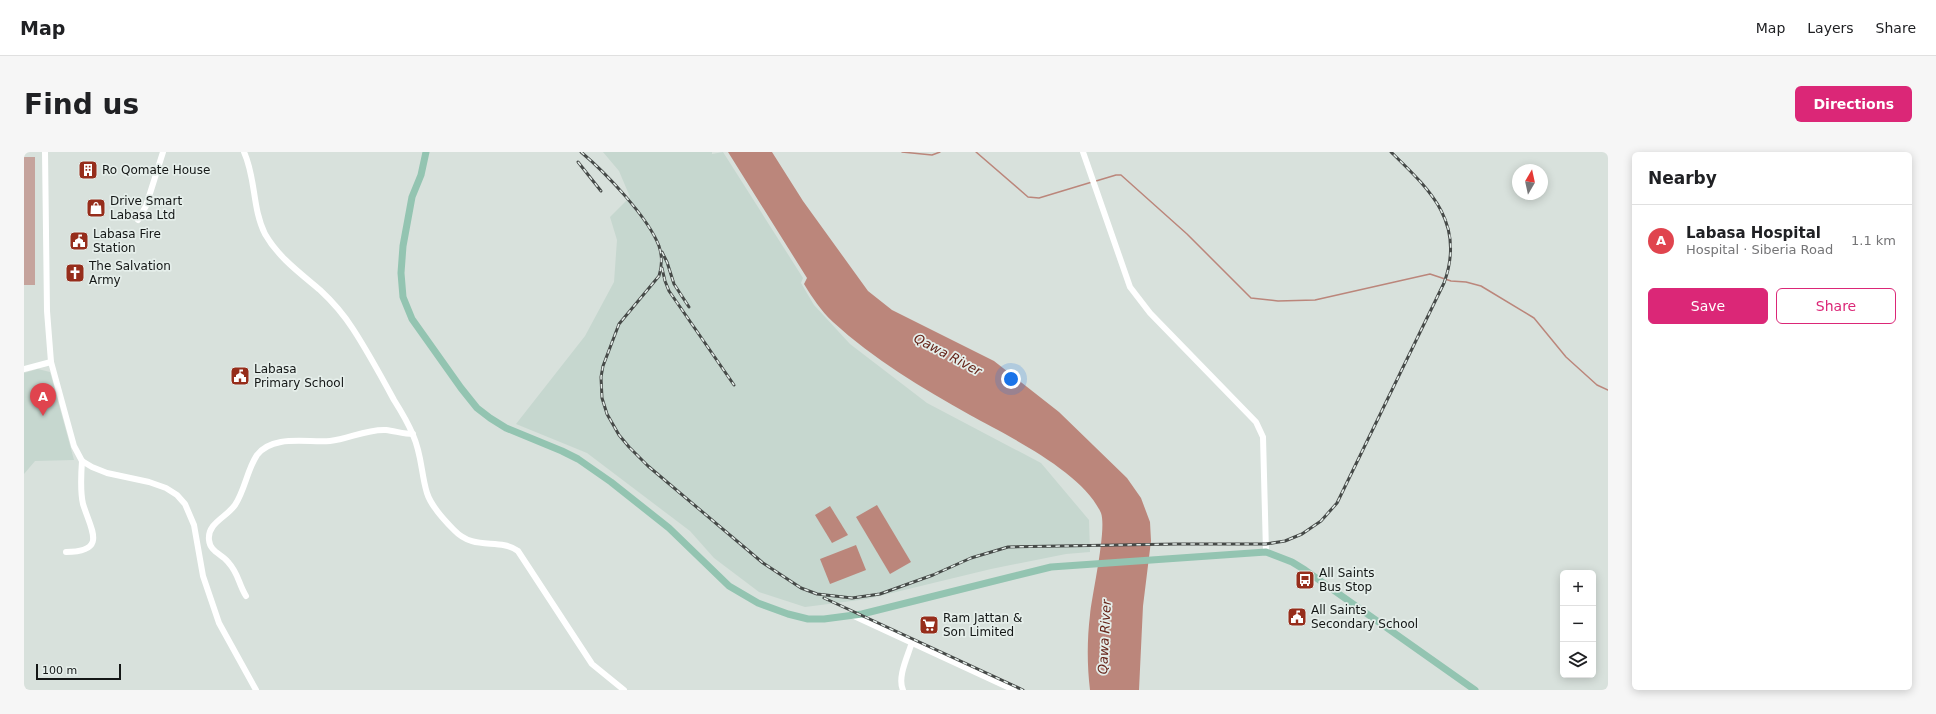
<!DOCTYPE html>
<html lang="en">
<head>
<meta charset="utf-8">
<style>
  :root { --surface:#fff; --page:#f6f6f6; --text:#202124; --muted:#757577; --line:#e0e0e0; --accent:#db2777 }
  body { margin:0; font-family:"DejaVu Sans",sans-serif; background:var(--page); color:var(--text) }
  .controls { position:absolute; right:12px; bottom:12px; display:grid; overflow:hidden; border-radius:6px; box-shadow:0 2px 10px #0003 }
  .controls button { width:36px; height:36px; display:grid; place-items:center; padding:0; border:0; border-bottom:1px solid var(--line); background:var(--surface); color:var(--text); font:20px sans-serif }
  .compass { position:absolute; left:1488px; top:12px; width:36px; height:36px; border-radius:50%; background:var(--surface); box-shadow:0 2px 10px #0003; rotate:9deg }
  .scale { position:absolute; left:12px; bottom:10px; width:85px; box-sizing:border-box; padding-left:4px; border:2px solid #141716; border-top:0; font-size:11px; line-height:14px; white-space:nowrap; color:#141716; -webkit-text-stroke:3px #e5eeea; paint-order:stroke }
  .you { position:absolute; left:987px; top:227px; width:14px; height:14px; margin:-10px; border:3px solid #fff; border-radius:50%; background:#1a73e8; box-shadow:0 0 0 6px #1a73e833 }
  .badge { display:grid; place-items:center; width:26px; height:26px; border-radius:50%; background:var(--accent); color:#fff; font-size:13px; font-weight:700 }
  .pin { position:absolute; translate:-50% -33px; filter:drop-shadow(0 1px 2px #0008) }
  .pin::after { content:''; position:absolute; top:21px; width:14px; height:12px; background:inherit; clip-path:polygon(0 0,100% 0,50% 100%) }
  .list { margin:0; padding:0; list-style:none }
  h2 { display:flex; justify-content:space-between; align-items:center; height:52px; margin:0; padding:0 16px; font-size:17px }
  h2 small { font-size:13px; font-weight:400; color:var(--muted) }
  .list li { display:grid; grid-template-columns:26px 1fr auto; gap:12px; align-items:center; box-sizing:border-box; height:72px; padding:0 16px; border-top:1px solid var(--line) }
  .list b { display:block; font-size:15px; white-space:nowrap }
  .list p { margin:0; font-size:13px; white-space:nowrap; color:var(--muted) }
  .list em { font-size:13px; font-style:normal; color:var(--muted) }
  .actions { display:flex; gap:8px; padding:12px 16px }
  .actions a { flex:1; padding:9px 0; border:1px solid var(--accent); border-radius:6px; text-align:center; font-size:14px; color:var(--accent) }
  .actions .main { background:var(--accent); color:#fff }
  .icon { flex:none; width:22px; height:22px; fill:none; stroke:currentColor; stroke-width:2; stroke-linecap:round; stroke-linejoin:round }
  .map { position:relative; flex:none; width:1584px; height:538px; overflow:hidden; border-radius:6px }
  header { display:flex; align-items:center; gap:24px; box-sizing:border-box; height:56px; padding:0 20px; background:var(--surface); border-bottom:1px solid var(--line) }
  header strong { font-size:19px }
  nav { display:flex; gap:22px; margin-inline-start:auto; font-size:14px }
  .intro { display:flex; align-items:center; justify-content:space-between; box-sizing:border-box; height:96px; padding:0 24px }
  h1 { margin:0; font-size:28px }
  .button { padding:10px 18px; border-radius:6px; background:var(--accent); color:#fff; font-size:14px; font-weight:700 }
  main { display:flex; gap:24px; padding:0 24px }
  aside { flex:1; background:var(--surface); border-radius:6px; box-shadow:0 2px 10px #0003 }
  .map>svg:first-child { display:block }
  .built { fill:#c6d7cf }
  .green { fill:#c5a39c }
  .water { fill:#bb867b }
  .lines { fill:none; stroke-linecap:round; stroke-linejoin:round }
  .stream { stroke:#bb867b; stroke-width:1.5 }
  .minor { stroke:#fff; stroke-width:6 }
  .major { stroke:#93c4b1; stroke-width:7 }
  .rail-casing { stroke:#464a48; stroke-width:3 }
  .rail { stroke:#e5eeea; stroke-width:1.5; stroke-dasharray:4.5; stroke-linecap:butt }
  .labels { text-anchor:middle; stroke-width:3.5; stroke-linejoin:round; paint-order:stroke }
  .poi-label { font-size:12px; fill:#141716; stroke:#e5eeea; text-anchor:start }
  .water-label { font-size:13px; font-style:italic; fill:#66251a; stroke:#e5eeea }
</style>
</head>
<body>
<header>
<strong>Map</strong>
<nav><a>Map</a><a>Layers</a><a>Share</a></nav>
</header>
<div class="intro"><h1>Find us</h1><a class="button">Directions</a></div>
<main>
<div class="map">
<svg width="1584" height="538" viewBox="0 0 1584 538">
  <rect width="100%" height="100%" fill="#d8e1dc"/>
  <g class="built">
    <polygon points="579,0 688,0 688,2 699,0 779,126 777,131 790,153 826,192 903,251 1017,311 1065,368 1066,400 1042,402 967,417 843,447 781,455 735,440 690,406 666,379 563,301 492,272 561,184 590,130 593,88 586,65 606,45 595,19"/>
    <polygon points="14,217 26,220 50,308 11,309 0,322 0,221"/>
  </g>
  <rect class="green" x="0" y="5" width="11" height="128"/>
  <g class="water">
    <path d="M704 0H748L779 49 844 139 868 158 970 209 1035 260 1103 326 1117 346 1126 370 1127 389 1119 454 1115 538H1066C1063 514 1063 487 1066 463 1068 442 1083 377 1077 361 1059 320 984 284 946 263 898 236 849 207 809 170 797 159 788 145 780 132L783 126Z"/>
    <polygon points="853,353 887,410 866,422 832,365"/>
    <polygon points="806,354 824,383 808,391 791,363"/>
    <polygon points="832,393 842,418 806,432 796,407"/>
  </g>
  <g class="lines">
    <g class="stream">
      <polyline points="878,0 908,3 916,0"/>
      <polyline points="952,0 1004,45 1015,46 1068,30"/>
      <polyline points="1072,29 1092,23 1097,23 1163,82 1227,146 1254,149 1291,148 1406,122 1427,129 1442,130 1457,134 1510,166 1542,205 1573,233 1584,238"/>
    </g>
    <g class="minor">
      <polyline points="21,0 23,159 27,210 50,294 58,309 68,315 83,321 125,330 142,336 153,343 161,352 170,373 179,424 195,471 232,538"/>
      <path d="M220 0C232 26 228 56 241 82 254 105 276 121 296 138 309 150 320 163 329 177 344 200 357 224 370 248 377 259 384 271 389 283 398 303 397 322 403 341 407 354 421 369 430 378 451 400 474 385 494 399L568 512 600 538"/>
      <polyline points="1059,0 1106,135 1126,161 1232,270 1239,285 1242,400"/>
      <polyline points="114,68 122,54 139,0"/>
      <polyline points="0,217 27,210"/>
      <path d="M42 400C84 400 67 378 59 352 56 339 57 323 58 309"/>
      <path d="M222 444C214 431 215 422 204 410 198 402 186 400 185 388 183 371 203 365 211 353 221 338 223 318 233 303 249 282 284 291 306 289 325 287 342 277 362 278 371 279 380 282 389 282"/>
      <polyline points="830,464 990,538"/>
      <path d="M879 538C873 525 884 504 888 490"/>
    </g>
    <polyline class="major" points="402,0 397,23 388,45 379,94 377,121 379,145 388,167 437,236 453,256 466,266 482,276 538,299 554,307 587,330 645,376 705,434 734,451 764,462 784,467 800,467 838,462 1027,415 1242,400 1268,410 1281,418 1451,538"/>
    <g class="rail-casing">
      <g id="rail">
        <path d="M557 0C581 20 624 65 635 94 638 103 638 115 635 124L595 172 579 214 577 225 578 246 583 262 595 283 605 295 624 314 739 411 777 436 793 442 828 446 856 442 909 423 947 406 984 395 1153 392H1242L1261 389 1278 382 1297 369 1313 351 1420 131C1442 71 1406 38 1367 0"/>
        <polyline points="554,10 577,39"/>
        <polyline points="638,100 643,110 650,132 665,155"/>
        <polyline points="638,116 641,129 645,139 710,233"/>
        <polyline points="800,446 999,538"/>
      </g>
    </g>
    <use href="#rail" class="rail"/>
  </g>
  <defs>
    <g id="building-square" transform="scale(1)"><rect x="-9" y="-9" width="18" height="18" rx="4" fill="#962d1b" stroke="#e5eeea"/><path d="M-4-6H4V6H1V3H-1V6H-4ZM-2.5-4.3h1.7v1.8h-1.7ZM.8-4.3h1.7v1.8H.8ZM-2.5-1h1.7V.8h-1.7ZM.8-1h1.7V.8H.8Z" fill="#fff"/></g>
    <g id="shop-square" transform="scale(1)"><rect x="-9" y="-9" width="18" height="18" rx="4" fill="#962d1b" stroke="#e5eeea"/><path d="M-5-2.5h2.3a2.7 3.5 0 0 1 5.4 0H5L5.5 6h-11ZM-1.5-2.5h3a1.5 2.3 0 0 0-3 0Z" fill="#fff"/></g>
    <g id="civic-square" transform="scale(1)"><rect x="-9" y="-9" width="18" height="18" rx="4" fill="#962d1b" stroke="#e5eeea"/><path d="M-.6-6.5H3V-4.5H.6V-3L4-1V1h2V6H-6V1h2V-1L-.6-3ZM-1.2 2.5V6h2.4V2.5Z" fill="#fff"/></g>
    <g id="church-square" transform="scale(1)"><rect x="-9" y="-9" width="18" height="18" rx="4" fill="#962d1b" stroke="#e5eeea"/><path d="M-1.2-6h2.4v3.5h3.3v2.4h-3.3V6h-2.4V-.1h-3.3v-2.4h3.3Z" fill="#fff"/></g>
    <g id="bus-square" transform="scale(1)"><rect x="-9" y="-9" width="18" height="18" rx="4" fill="#962d1b" stroke="#e5eeea"/><path d="M-5-6H5V4H4V6H2V4H-2V6H-4V4H-5ZM-3.5-4V0h7V-4ZM-3.5 1.2v1.5H-2V1.2ZM2 1.2v1.5H3.5V1.2Z" fill="#fff"/></g>
    <g id="supermarket-square" transform="scale(1)"><rect x="-9" y="-9" width="18" height="18" rx="4" fill="#962d1b" stroke="#e5eeea"/><path d="M-6-5.5h2.5l.6 2H6L4.5 2H-2.5L-4.4-4H-6ZM-1.5 3.2a1.3 1.3 0 1 0 .1 0ZM3 3.2a1.3 1.3 0 1 0 .1 0Z" fill="#fff"/></g>
  </defs>
  <g fill-rule="evenodd">
    <use href="#building-square" x="64" y="18"/>
    <use href="#shop-square" x="72" y="56"/>
    <use href="#civic-square" x="55" y="89"/>
    <use href="#church-square" x="51" y="121"/>
    <use href="#civic-square" x="216" y="224"/>
    <use href="#bus-square" x="1281" y="428"/>
    <use href="#civic-square" x="1273" y="465"/>
    <use href="#supermarket-square" x="905" y="473"/>
  </g>
  <g class="labels">
    <g class="poi-label">
      <text x="78" y="22">Ro Qomate House</text>
      <text x="86" y="53">Drive Smart<tspan x="86" dy="14">Labasa Ltd</tspan></text>
      <text x="69" y="86">Labasa Fire<tspan x="69" dy="14">Station</tspan></text>
      <text x="65" y="118">The Salvation<tspan x="65" dy="14">Army</tspan></text>
      <text x="230" y="221">Labasa<tspan x="230" dy="14">Primary School</tspan></text>
      <text x="1295" y="425">All Saints<tspan x="1295" dy="14">Bus Stop</tspan></text>
      <text x="1287" y="462">All Saints<tspan x="1287" dy="14">Secondary School</tspan></text>
      <text x="919" y="470">Ram Jattan &amp;<tspan x="919" dy="14">Son Limited</tspan></text>
    </g>
    <g class="water-label">
      <text transform="translate(924 202) rotate(28)" y="5">Qawa River</text>
      <text transform="translate(1080 485) rotate(-87)" y="5">Qawa River</text>
    </g>
  </g>
</svg>
<div class="controls">
<button>+</button>
<button>−</button>
<button><svg class="icon" aria-label="layers" viewBox="0 0 24 24"><path d="M12 4l9 5-9 5-9-5zM3 14l9 5 9-5"/></svg></button>
</div>
<svg class="compass" viewBox="-18 -18 36 36"><path d="M0-13l5 13h-10z" fill="#e53935"/><path d="M0 13l5-13h-10z" fill="#757577"/></svg>
<div class="scale">100 m</div>
<div class="you"></div>
<div class="pin badge" style="left:19px;top:264px;background:#e0444e">A</div>
</div>
<aside>
<h2>Nearby<small></small></h2>
<ul class="list">
<li><span class="badge" style="background:#e0444e">A</span><div><b>Labasa Hospital</b><p>Hospital · Siberia Road</p></div><em>1.1 km</em></li>
</ul>
<div class="actions"><a class="main">Save</a><a>Share</a></div>
</aside>
</main>
</body>
</html>
